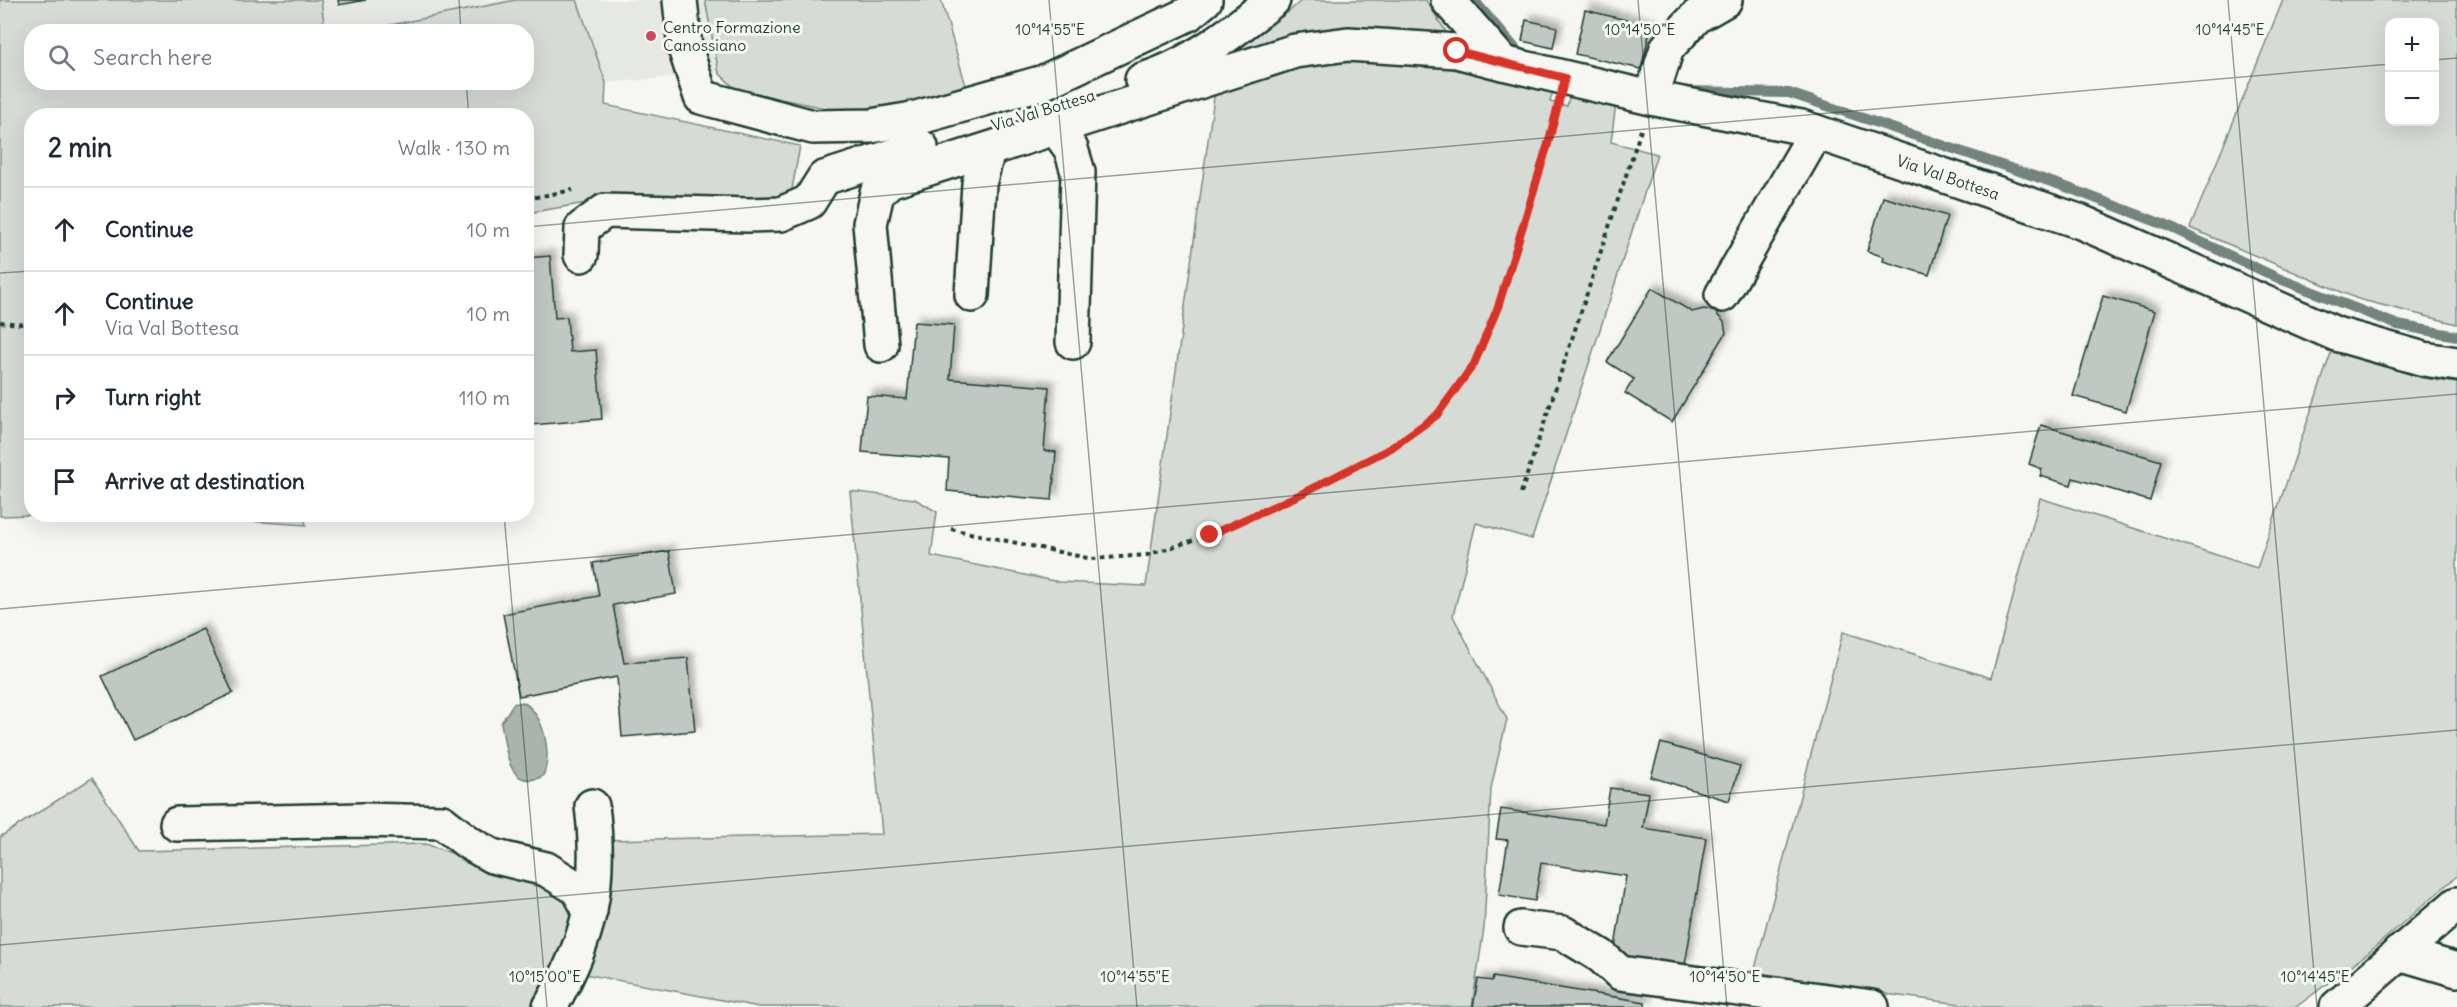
<!DOCTYPE html>
<html lang="en">
<head>
<meta charset="utf-8">
<style>
  :root { --surface:#fff; --page:#f2f2f3; --text:#1f2937; --muted:#747a83; --line:#e0e1e3 }
  body { margin:0; font-family:Delius,sans-serif; background:var(--page); color:var(--text) }
  .controls { position:absolute; right:18px; top:18px; display:grid; overflow:hidden; border-radius:12px; box-shadow:0 6px 24px #0002 }
  .controls button { width:54px; height:54px; display:grid; place-items:center; padding:0; border:0; border-bottom:2px solid var(--line); background:var(--surface); color:var(--text); font:30px sans-serif }
  .stop { position:absolute; width:18px; height:18px; margin:-14px; border:4px solid #d93025; border-radius:50%; background:#fff }
  .stop.end { background:#d93025; border-color:#fff; box-shadow:0 2px 6px #0008 }
  .list { margin:0; padding:0; list-style:none }
  h2 { display:flex; justify-content:space-between; align-items:center; height:78px; margin:0; padding:0 24px; font-size:26px }
  h2 small { font-size:20px; font-weight:400; color:var(--muted) }
  .list li { display:grid; grid-template-columns:39px 1fr auto; gap:18px; align-items:center; box-sizing:border-box; height:84px; padding:0 24px; border-top:2px solid var(--line) }
  .list b { display:block; font-size:22px; white-space:nowrap }
  .list p { margin:0; font-size:20px; white-space:nowrap; color:var(--muted) }
  .list em { font-size:20px; font-style:normal; color:var(--muted) }
  .icon { flex:none; width:33px; height:33px; fill:none; stroke:currentColor; stroke-width:2; stroke-linecap:round; stroke-linejoin:round }
  .map { position:relative; flex:none; width:2457px; height:1007px; overflow:hidden }
  .search { position:absolute; background:var(--surface); box-shadow:0 6px 24px #0002; left:24px; top:24px; width:510px; height:66px; display:flex; align-items:center; gap:15px; box-sizing:border-box; padding:0 21px; border-radius:24px; color:var(--muted); font-size:22px }
  .panel { position:absolute; background:var(--surface); box-shadow:0 6px 24px #0002; left:24px; top:108px; width:510px; height:414px; border-radius:24px }
  .map>svg:first-child { display:block }
  .built { fill:#e6e8e4 }
  .green { fill:#d6dbd6; stroke:#7a8c85; stroke-width:1.5; fill-rule:evenodd }
  .water { fill:#aab3ae; stroke:#72847d; stroke-width:1.5 }
  .lines { fill:none; stroke-linecap:round; stroke-linejoin:round }
  .stream { stroke:#72847d; stroke-width:10 }
  .building { fill:#c1c8c3; stroke:#1f3d34; stroke-width:1.5; filter:url(#shadow) }
  .minor-casing { stroke:#1f3d34; stroke-width:38 }
  .path { stroke:#1f3d34; stroke-width:4; stroke-dasharray:4.5 4.5; stroke-linecap:butt }
  .minor { stroke:#f6f6f2; stroke-width:33 }
  .route { stroke:#d93025; stroke-width:8 }
  .ticks { fill:none; stroke:#1f3d34; stroke-width:1.5; stroke-opacity:0.45 }
  .poi-dot { fill:#d1495b; stroke:#f6f6f2; stroke-width:2 }
  .labels { text-anchor:middle; stroke-width:6; stroke-linejoin:round; paint-order:stroke }
  .poi-label { font-size:16px; fill:#1f3d34; stroke:#f6f6f2; text-anchor:start }
  .street-label { font-size:16px; fill:#1f3d34; stroke:#f6f6f2 }
  .ticks-label { font-size:15px; text-anchor:middle; fill:#1f3d34; stroke:#f6f6f2; stroke-width:6; stroke-linejoin:round; paint-order:stroke }
</style>
</head>
<body>
<div class="map">
<svg width="2457" height="1007" viewBox="0 0 2457 1007">
  <defs>
    <filter id="shadow"><feDropShadow dx="5.5" dy="-5.5" stdDeviation="3" flood-color="#0004"/></filter>
  </defs>
  <rect width="100%" height="100%" fill="#f6f6f2"/>
  <filter id="ink" filterUnits="userSpaceOnUse"><feTurbulence type="fractalNoise" baseFrequency=".0167" numOctaves="2"/><feDisplacementMap in="SourceGraphic" scale="12" xChannelSelector="R" yChannelSelector="G"/><feConvolveMatrix kernelMatrix="1 2 1 2 8 2 1 2 1" color-interpolation-filters="sRGB"/></filter>
  <g filter="url(#ink)">
    <g class="built">
      <polygon points="321,0 516,0 360,32 325,31"/>
      <polygon points="577,0 705,0 719,73 606,83"/>
    </g>
    <g class="green">
      <polygon points="0,0 321,0 325,31 32,32 32,82 526,82 526,32 360,31 516,0 577,0 606,83 605,105 800,146 790,200 639,194 527,213 526,116 32,116 32,514 35,515 0,516"/>
      <polygon points="705,0 941,0 967,89 896,106 840,111 737,90 719,73"/>
      <polygon points="1302,0 1426,0 1448,35 1329,30 1270,44 1201,67 1286,14"/>
      <path d="M2283 0H2457V324L2358 299 2190 228ZM2390 22H2434V122H2390Z"/>
      <polygon points="1307,60 1441,65 1553,91 1550,102 1567,106 1570,92 1616,103 1611,142 1657,154 1532,539 1476,523 1453,616 1507,719 1491,788 1484,928 1472,1007 759,1007 579,973 606,840 882,834 850,491 915,499 937,512 931,556 1059,582 1146,586 1216,83"/>
      <polygon points="2332,350 2422,378 2457,383 2457,876 2368,953 2296,1007 1982,1007 1753,976 1843,632 1991,678 2040,498 2257,568"/>
      <polygon points="157,515 304,515 306,525"/>
      <polygon points="92,778 139,851 426,844 565,894 573,920 567,944 533,1007 0,1007 0,837"/>
    </g>
    <path class="water" d="M523 702C545 716 552 754 543 776 507 793 506 747 501 723L513 704Z"/>
    <g class="lines">
      <g class="stream">
        <polyline points="1474,0 1521,55 1526,57"/>
        <polyline points="1687,91 1789,93 2066,187 2165,225 2280,279 2398,325 2457,336"/>
      </g>
    </g>
    <g class="building">
      <polygon points="338,0 366,0 339,5"/>
      <polygon points="1585,10 1651,26 1641,69 1575,54"/>
      <polygon points="1526,20 1557,27 1553,48 1522,41"/>
      <polygon points="1883,197 1947,216 1929,275 1883,261 1884,257 1867,251"/>
      <polygon points="550,256 555,318 567,317 570,352 596,350 602,419 531,425 526,369 526,258"/>
      <polygon points="1652,288 1692,312 1704,309 1715,312 1724,322 1726,333 1672,422 1625,393 1634,379 1607,362"/>
      <polygon points="2103,296 2155,311 2126,411 2073,396"/>
      <polygon points="914,322 954,325 950,379 1049,387 1044,451 1056,452 1052,500 947,491 949,459 862,452 867,396 907,399"/>
      <polygon points="2041,425 2161,461 2150,501 2073,478 2071,485 2040,476 2042,469 2029,464"/>
      <polygon points="669,551 676,594 613,605 624,663 688,658 695,731 622,737 617,677 519,696 503,614 599,596 593,563"/>
      <polygon points="203,629 233,693 133,740 102,676"/>
      <polygon points="1661,743 1740,766 1729,801 1651,777"/>
      <polygon points="1610,788 1649,793 1643,828 1706,838 1685,965 1614,954 1626,876 1541,863 1535,901 1499,895 1508,840 1496,839 1501,809 1604,824"/>
      <polygon points="1493,977 1645,1002 1645,1007 1473,1007 1478,979 1492,981"/>
    </g>
    <g class="lines">
      <g class="minor-casing">
        <g id="minor">
          <polyline points="680,0 685,48 701,97 813,127 871,126 913,119 1044,82 1188,14 1205,0"/>
          <polyline points="1448,0 1503,63 1651,98 1801,127 2081,222 2336,334 2424,359 2457,364"/>
          <path d="M1142 80C1190 66 1234 31 1273 0"/>
          <polyline points="1651,98 1667,48 1697,16 1725,0"/>
          <polyline points="1055,127 1071,149 1078,172 1073,342"/>
          <polyline points="581,255 582,228 605,211 749,215 781,214 809,202 824,178 921,147"/>
          <polyline points="972,295 979,184 988,150"/>
          <polyline points="1722,295 1816,132"/>
          <polyline points="881,345 870,224 877,193 889,181 1295,51 1348,44 1457,51 1503,63"/>
          <polyline points="177,824 363,820 442,822 469,843 492,856 546,869 578,889 590,911"/>
          <polyline points="1521,928 1563,933 1601,956 1620,973 1872,1007"/>
          <polyline points="2399,953 2457,970"/>
          <path d="M550 1007C590 939 602 885 592 806"/>
          <polyline points="2337,1007 2457,904"/>
        </g>
      </g>
      <g class="path">
        <polyline points="526,199 573,190"/>
        <polyline points="0,322 32,325"/>
        <polyline points="1521,493 1641,130"/>
        <polyline points="951,529 1092,559 1147,555 1210,535 1301,494 1391,448 1437,415 1474,364 1498,307 1557,111"/>
      </g>
      <use href="#minor" class="minor"/>
    </g>
  </g>
  <g class="lines" filter="url(#ink)">
    <polyline class="route" points="1210,535 1301,494 1391,448 1437,415 1474,364 1498,307 1548,144 1565,78 1457,51"/>
  </g>
  <path class="ticks" d="M459 0 461 32M1049 0 1137 1007M1638 0 1727 1007M2228 0 2317 1007M2434 60 2457 58M466 82 469 116M526 227 2390 64M0 273 32 271M504 514 547 1007M0 609 2457 394M0 945 2457 730"/>
  <circle class="poi-dot" cx="651" cy="36" r="6"/>
  <g class="labels">
    <g class="poi-label">
      <text x="663" y="33">Centro Formazione<tspan x="663" dy="18">Canossiano</tspan></text>
    </g>
    <g class="street-label">
      <text transform="translate(1043 110) rotate(-17)" y="6">Via Val Bottesa</text>
      <text transform="translate(1948 177) rotate(19)" y="6">Via Val Bottesa</text>
    </g>
  </g>
  <g class="ticks-label">
    <text x="1050" y="35">10°14'55"E</text>
    <text x="1640" y="35">10°14'50"E</text>
    <text x="2230" y="35">10°14'45"E</text>
    <text x="545" y="982">10°15'00"E</text>
    <text x="1135" y="982">10°14'55"E</text>
    <text x="1725" y="982">10°14'50"E</text>
    <text x="2315" y="982">10°14'45"E</text>
  </g>
</svg>
<div class="controls">
<button>+</button>
<button>−</button>
</div>
<div class="stop" style="left:1457px;top:51px"></div>
<div class="stop end" style="left:1210px;top:535px"></div>
<div class="search"><svg class="icon" aria-label="search" viewBox="0 0 24 24"><circle cx="10" cy="10" r="6"/><path d="M15 15l6 6"/></svg>Search here</div>
<section class="panel">
<h2>2 min<small>Walk · 130 m</small></h2>
<ul class="list">
<li><svg class="icon" aria-label="ahead" viewBox="0 0 24 24"><path d="M12 20V5M6 11l6-6 6 6"/></svg><div><b>Continue</b></div><em>10 m</em></li>
<li><svg class="icon" aria-label="ahead" viewBox="0 0 24 24"><path d="M12 20V5M6 11l6-6 6 6"/></svg><div><b>Continue</b><p>Via Val Bottesa</p></div><em>10 m</em></li>
<li><svg class="icon" aria-label="right" viewBox="0 0 24 24"><path d="M7 20v-9h11M14 6l5 5-5 5"/></svg><div><b>Turn right</b></div><em>110 m</em></li>
<li><svg class="icon" aria-label="arrive" viewBox="0 0 24 24"><path d="M6 21V4h12l-3 4 3 4H6"/></svg><div><b>Arrive at destination</b></div></li>
</ul>
</section>
</div>
</body>
</html>
